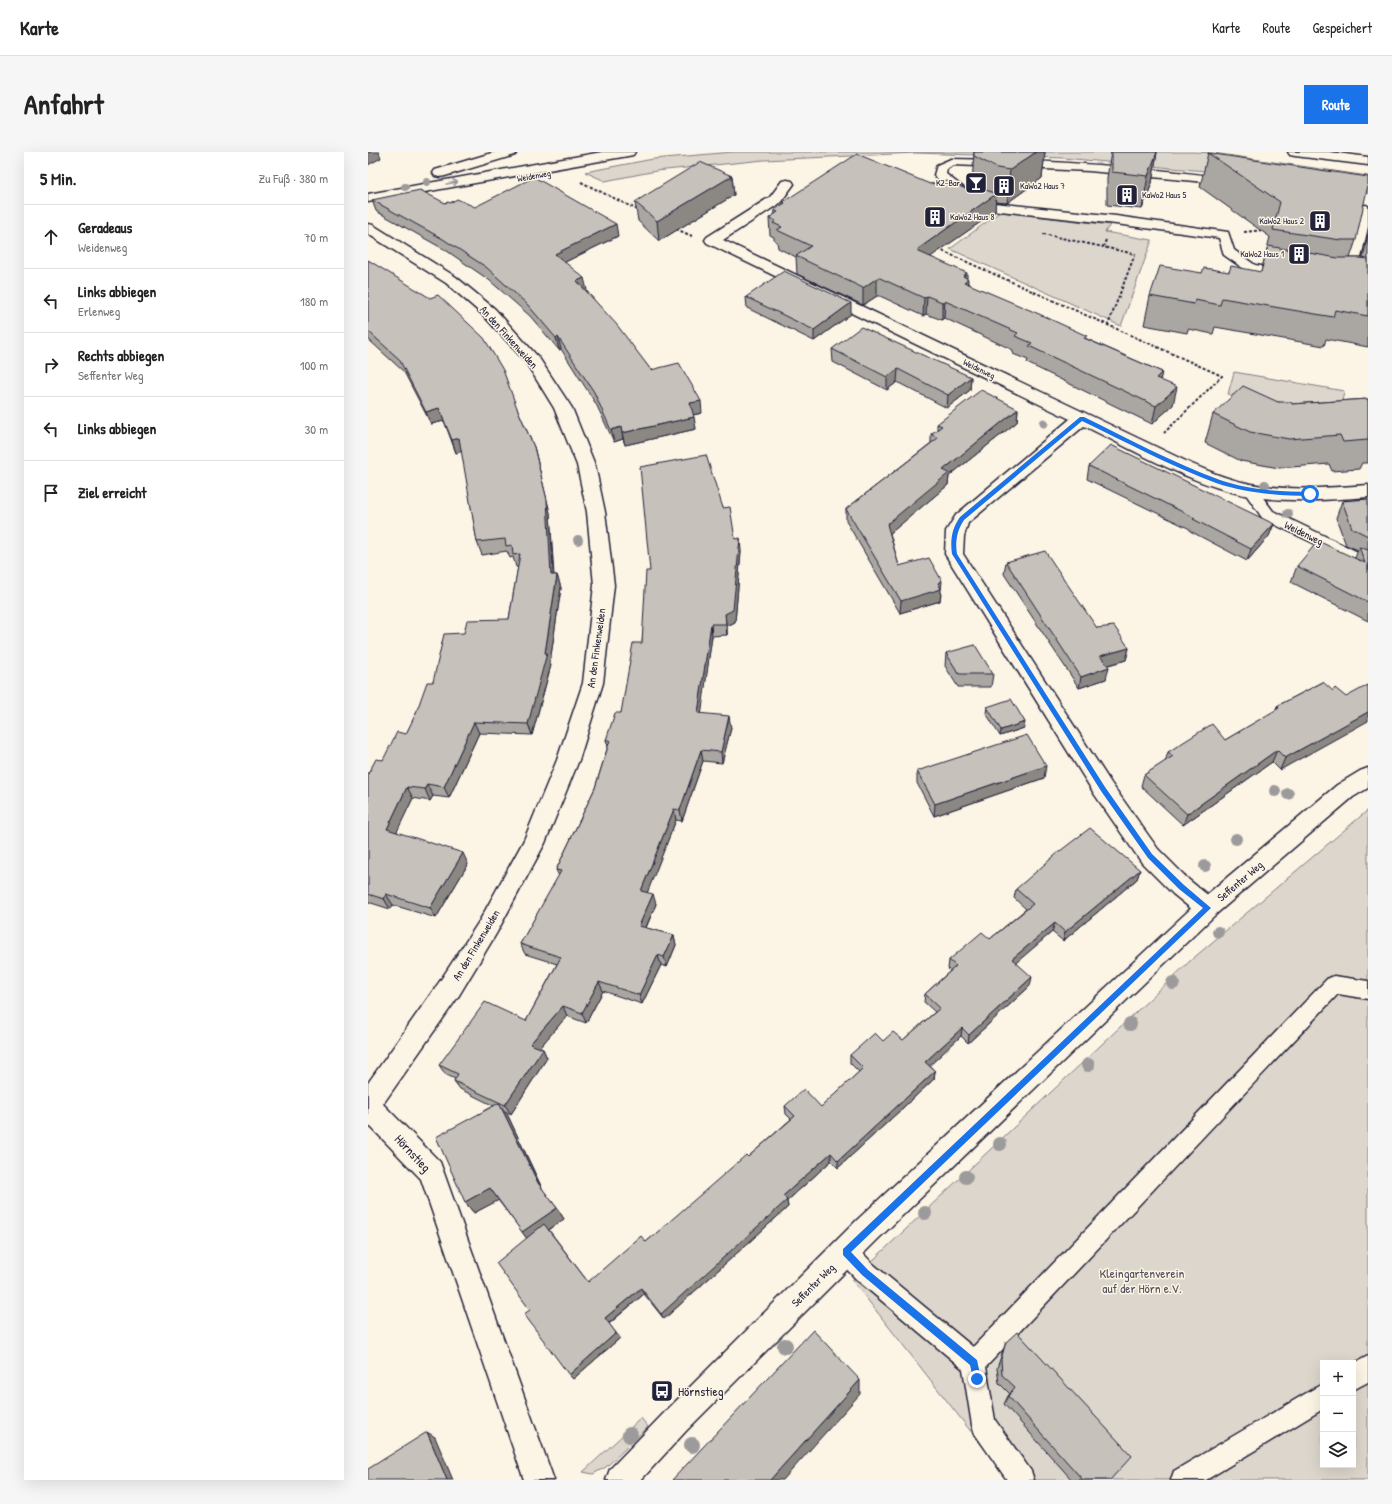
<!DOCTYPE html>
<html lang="de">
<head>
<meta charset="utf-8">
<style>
  :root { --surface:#fff; --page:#f6f6f6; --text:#222; --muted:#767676; --line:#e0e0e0; --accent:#1a73e8 }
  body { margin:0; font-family:"Patrick Hand",sans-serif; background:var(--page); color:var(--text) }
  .controls { position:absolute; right:12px; bottom:12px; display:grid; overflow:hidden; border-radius:0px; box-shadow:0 4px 16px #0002 }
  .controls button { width:36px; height:36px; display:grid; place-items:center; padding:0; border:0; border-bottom:1px solid var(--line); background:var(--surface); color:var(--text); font:20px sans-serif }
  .stop { position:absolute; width:12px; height:12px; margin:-9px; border:3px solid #1a73e8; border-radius:50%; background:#fff }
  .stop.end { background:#1a73e8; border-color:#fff; box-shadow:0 1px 4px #0008 }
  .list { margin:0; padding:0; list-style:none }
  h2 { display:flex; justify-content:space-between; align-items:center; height:52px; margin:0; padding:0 16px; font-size:17px }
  h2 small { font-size:13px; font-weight:400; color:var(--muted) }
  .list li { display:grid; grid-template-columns:26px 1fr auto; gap:12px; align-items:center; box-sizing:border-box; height:64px; padding:0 16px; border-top:1px solid var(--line) }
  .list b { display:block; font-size:15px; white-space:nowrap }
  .list p { margin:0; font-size:13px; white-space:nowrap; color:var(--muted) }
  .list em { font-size:13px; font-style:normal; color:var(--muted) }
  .icon { flex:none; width:22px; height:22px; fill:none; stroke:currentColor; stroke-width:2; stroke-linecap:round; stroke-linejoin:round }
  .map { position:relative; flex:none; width:1000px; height:1328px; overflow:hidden; border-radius:0px }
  header { display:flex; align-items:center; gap:24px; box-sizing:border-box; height:56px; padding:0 20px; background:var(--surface); border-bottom:1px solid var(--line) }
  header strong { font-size:19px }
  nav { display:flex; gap:22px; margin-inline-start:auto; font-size:14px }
  .intro { display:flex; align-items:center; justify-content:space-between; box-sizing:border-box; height:96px; padding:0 24px }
  h1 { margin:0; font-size:28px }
  .button { padding:10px 18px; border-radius:0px; background:var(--accent); color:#fff; font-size:14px; font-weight:700 }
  main { display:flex; gap:24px; padding:0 24px }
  aside { flex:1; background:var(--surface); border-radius:0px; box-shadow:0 4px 16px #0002 }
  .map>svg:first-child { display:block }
  .green { fill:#dcd6cc; stroke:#7f7c84; fill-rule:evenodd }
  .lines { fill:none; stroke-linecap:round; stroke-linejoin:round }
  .lane-casing { stroke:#22223b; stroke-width:3 }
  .street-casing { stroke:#22223b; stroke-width:3 }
  .secondary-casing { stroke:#22223b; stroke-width:3 }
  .highway-casing { stroke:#22223b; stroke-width:3 }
  .path { stroke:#22223b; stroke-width:2; stroke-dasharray:3 2; stroke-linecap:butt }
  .lane { fill:#fcf5e5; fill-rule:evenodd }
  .street { fill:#fcf5e5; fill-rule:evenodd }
  .secondary { fill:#fcf5e5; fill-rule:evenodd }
  .highway { fill:#fcf5e5; fill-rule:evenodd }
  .tree { fill:#9d9a9b }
  .wall { fill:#aaa6a1; stroke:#22223b }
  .shaded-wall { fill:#8b8783; stroke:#22223b }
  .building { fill:#c6c1bb; stroke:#22223b }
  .oneway { stroke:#9a9698 }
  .route { fill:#1a73e8 }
  .labels { text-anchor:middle; stroke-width:3; stroke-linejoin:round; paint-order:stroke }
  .far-street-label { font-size:9px; fill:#22223b; stroke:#fcf5e5 }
  .far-poi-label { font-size:9px; fill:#22223b; stroke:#fcf5e5; text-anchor:end }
  .street-label { font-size:11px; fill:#22223b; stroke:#fcf5e5 }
  .near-street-label { font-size:13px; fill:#22223b; stroke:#fcf5e5 }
  .near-park-label { font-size:13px; fill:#504f5f; stroke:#fcf5e5 }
  .near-poi-label { font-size:13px; fill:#22223b; stroke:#fcf5e5; text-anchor:start }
</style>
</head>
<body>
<header>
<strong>Karte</strong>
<nav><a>Karte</a><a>Route</a><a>Gespeichert</a></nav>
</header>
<div class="intro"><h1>Anfahrt</h1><a class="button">Route</a></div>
<main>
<aside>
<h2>5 Min.<small>Zu Fuß · 380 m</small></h2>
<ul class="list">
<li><svg class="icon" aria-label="ahead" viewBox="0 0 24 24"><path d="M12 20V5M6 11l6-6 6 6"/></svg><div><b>Geradeaus</b><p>Weidenweg</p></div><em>70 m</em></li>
<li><svg class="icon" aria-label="left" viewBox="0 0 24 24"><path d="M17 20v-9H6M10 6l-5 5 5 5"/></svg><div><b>Links abbiegen</b><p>Erlenweg</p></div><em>180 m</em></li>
<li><svg class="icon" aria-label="right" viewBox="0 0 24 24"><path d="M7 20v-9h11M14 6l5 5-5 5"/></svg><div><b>Rechts abbiegen</b><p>Seffenter Weg</p></div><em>100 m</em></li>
<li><svg class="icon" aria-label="left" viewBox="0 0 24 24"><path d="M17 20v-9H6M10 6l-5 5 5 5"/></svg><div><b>Links abbiegen</b></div><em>30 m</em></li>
<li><svg class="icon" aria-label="arrive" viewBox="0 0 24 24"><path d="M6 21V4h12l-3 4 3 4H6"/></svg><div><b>Ziel erreicht</b></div></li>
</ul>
</aside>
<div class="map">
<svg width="1000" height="1328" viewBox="0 0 1000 1328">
  <rect width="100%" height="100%" fill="#fcf5e5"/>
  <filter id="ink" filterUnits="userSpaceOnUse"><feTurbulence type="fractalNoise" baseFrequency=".025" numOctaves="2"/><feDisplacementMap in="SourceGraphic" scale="8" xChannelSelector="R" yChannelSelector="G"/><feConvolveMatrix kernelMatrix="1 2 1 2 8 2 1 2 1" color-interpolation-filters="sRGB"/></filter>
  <g filter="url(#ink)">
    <g class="green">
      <polygon points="365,0 826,0 845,1 1000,24 1000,42 837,19 695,6 548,1 396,8 288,19 237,29 217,20 285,7"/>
      <polygon points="632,60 742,73 737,80 784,88 753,174 582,97"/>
      <polygon points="866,220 976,239 972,261 860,242"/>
      <path d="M1000 658V1328H641L484 1128 822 809ZM955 1211H985V1313H955Z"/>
      <polygon points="273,1266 280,1275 238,1315 225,1322 215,1320"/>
    </g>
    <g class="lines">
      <g class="lane-casing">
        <g id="lane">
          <path d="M583 7C675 8 767 14 858 26L862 27 864 29 862 31 858 32 721 19 585 13 579 17 578 22 597 37 599 39 597 41 593 43 575 32 566 23 569 13Z"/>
          <polygon points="604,41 626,51 748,64 860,80 866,98 887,113 918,118 922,119 924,122 922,125 918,126 879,119 856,103 851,86 748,72 623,58 600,48 598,45 600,42"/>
          <polygon points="998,53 1000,54 1000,75 988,128 986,131 978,131 976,128 992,57 994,54"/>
          <polygon points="882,333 887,335 905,359 1000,405 1000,417 895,367 875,338 877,335"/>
          <polygon points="966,824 1000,829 1000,847 970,842 618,1215 627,1268 663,1319 666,1328 639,1328 607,1282 604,1273 595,1217 489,1128 470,1108 467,1100 470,1092 478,1089 486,1092 505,1112 605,1195 959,827"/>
          <polygon points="1000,1204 1000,1230 985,1238 985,1212"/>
          <polygon points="955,1232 955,1257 838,1328 803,1328 806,1319 947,1236"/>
        </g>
      </g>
      <g class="street-casing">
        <g id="street">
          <path d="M419 28 424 29 426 32 412 51 355 88 824 312C840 319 857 326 874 330 915 340 958 336 1000 333V345C961 348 920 351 881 344 824 333 768 299 716 274L600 371 596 384 595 402 743 631 790 697 821 728 847 749 851 756 847 763 839 766 831 763 805 742 774 711 727 643 577 402 578 379 588 363 702 267 339 91 337 88 339 85 402 45 414 29Z"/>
          <polygon points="0,72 5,73 88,125 127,157 171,206 204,256 227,313 237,360 246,433 235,531 211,608 177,691 128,782 90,845 15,952 72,1010 186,1328 156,1328 53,1027 0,972 0,931 72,829 112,768 156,688 189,608 215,531 226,433 219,360 209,313 186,256 157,209 115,163 78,131 0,82"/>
        </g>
      </g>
      <g class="secondary-casing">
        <polygon id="secondary" points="1000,616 1000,636 985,645 847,763 510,1087 318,1279 273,1328 238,1328 242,1317 298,1259 490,1067 831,749 969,633 992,619"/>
      </g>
      <g class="highway-casing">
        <g id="highway">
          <polygon points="127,0 149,0 147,3 77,24 72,25 67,24 65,21 67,18"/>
          <polygon points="234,0 267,0 265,3 260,4 0,50 0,42"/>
          <polygon points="920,0 961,0 1000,5 1000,13 927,4 922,3"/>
        </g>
      </g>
      <g class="path">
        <polyline points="213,30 270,58"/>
        <polyline points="308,77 324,84"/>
        <polyline points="876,80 895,78"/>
        <polyline points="675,82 735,95"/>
        <polyline points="738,88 735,95 767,102 740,173"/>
        <polyline points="570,97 854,224 796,281"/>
      </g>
      <use href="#lane" class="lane"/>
      <use href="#street" class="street"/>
      <use href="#secondary" class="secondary"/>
      <use href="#highway" class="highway"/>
    </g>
    <g class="tree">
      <circle cx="59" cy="30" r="4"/>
      <circle cx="37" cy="35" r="4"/>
      <circle cx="676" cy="271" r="4.5"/>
      <circle cx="897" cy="333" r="5"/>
      <circle cx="920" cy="362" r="5"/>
      <circle cx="210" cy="388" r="5"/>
      <circle cx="907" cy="639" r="6"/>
      <circle cx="920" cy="642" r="6"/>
      <circle cx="868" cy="687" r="6"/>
      <circle cx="837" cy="714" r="6"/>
      <circle cx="850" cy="780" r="6"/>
      <circle cx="805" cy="831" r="7"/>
      <circle cx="762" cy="872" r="7"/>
      <circle cx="720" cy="913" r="7"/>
      <circle cx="632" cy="992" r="7"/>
      <circle cx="598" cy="1025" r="7"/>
      <circle cx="557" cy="1061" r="7"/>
      <circle cx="417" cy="1194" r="8"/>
      <circle cx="262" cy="1283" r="8"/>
      <circle cx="324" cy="1293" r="8"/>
    </g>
    <g class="wall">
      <polygon points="606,0 677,0 674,26 639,51 627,50 627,60 562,105 599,126 600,132 719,187 794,220 792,227 805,253 784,272 659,211 660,208 645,202 645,198 576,166 574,168 558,162 555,164 512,144 509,144 495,153 429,122 428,105 410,96 409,90 406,88 406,85 402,83 401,66 407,62 406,58 415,52 415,50 562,32 603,39 604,32"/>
      <polygon points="743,0 789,0 784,31 774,57 739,53 739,26"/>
      <polygon points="840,1 988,88 982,106 995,106 1000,82 1000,195 958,187 956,194 847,175 845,182 820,177 819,181 776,173 782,144 834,121 893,120 902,85 832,35"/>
      <polygon points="364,24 366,43 291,89 270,69 267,50"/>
      <polygon points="4,48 77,51 82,51 250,84 197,110 219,138 218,138 283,218 334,261 325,263 328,277 257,293 255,287 246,290 228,252 193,197 191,198 162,164 121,128 79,99 8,59"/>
      <polygon points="0,108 149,256 166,295 169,307 182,361 186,423 189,423 193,436 182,510 183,513 164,583 111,581 81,646 65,644 62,649 45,646 28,680 100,712 68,766 25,753 22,757 0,750 0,622 15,608 38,582 65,530 96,481 141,467 150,415 148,415 145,405 142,406 139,399 114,403 109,390 94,299 88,301 76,269 63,272 36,220 0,187"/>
      <polygon points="378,145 483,162 446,189 379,156"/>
      <polygon points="464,197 603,225 602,238 579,256 529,230 519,238 465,210"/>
      <polygon points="1000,247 1000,311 994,311 991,317 964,319 961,312 911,316 873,309 837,291 845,262 910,250 924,252"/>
      <polygon points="650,257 649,270 581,324 580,333 522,381 531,414 574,441 573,442 572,449 532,461 478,369 478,357 563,291 563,282 569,278 569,272"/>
      <polygon points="721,314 906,372 901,384 879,409 822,379 822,377 719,327"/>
      <polygon points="1000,347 1000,469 923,430 929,414 987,406 990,398 978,393 968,366 974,349"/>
      <polygon points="355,356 367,387 373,399 367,470 359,474 359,483 344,484 333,561 363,576 354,611 335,609 314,669 308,668 279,740 288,752 278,776 306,783 308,793 299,815 293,813 274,852 235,839 218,871 199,864 171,896 175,897 179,906 143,962 137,959 140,964 175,1038 189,1056 196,1067 181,1078 220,1130 278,1090 380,1005 423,967 418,962 417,954 453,955 491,920 482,911 482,903 515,889 535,888 567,860 556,850 557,842 582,819 580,817 581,808 622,787 658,757 646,746 648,737 772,718 769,727 695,789 684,780 648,810 662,834 600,891 593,884 561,913 567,919 566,927 470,1016 463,1009 419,1049 420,1055 296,1167 276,1142 241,1172 252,1186 205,1227 201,1223 162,1158 159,1086 130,1048 106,1061 97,1050 126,954 92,937 86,929 87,927 77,922 71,913 158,869 189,812 157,802 152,792 191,724 188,718 227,636 240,594 238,588 253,561 274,491 282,419"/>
      <polygon points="638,410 729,476 761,496 758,508 739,513 738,527 711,536 636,422"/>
      <polygon points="578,501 625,522 623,535 590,535 577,514"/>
      <polygon points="955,530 912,618 904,610 815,673 773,634 776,623 797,610 800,600 857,588 907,559 909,554"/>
      <polygon points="619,555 656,576 632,584 618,561"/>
      <polygon points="549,619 676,626 566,664 549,631"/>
      <polygon points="638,1190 742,1328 704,1328 636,1252 640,1244 642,1242 631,1231 629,1216"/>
    </g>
    <g class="shaded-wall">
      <polygon points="0,0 11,0 13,6 0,13"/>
      <polygon points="668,0 677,0 674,26 639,51 642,18"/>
      <polygon points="789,0 784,31 774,57 780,24"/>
      <polygon points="364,24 366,43 291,89 289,69"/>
      <polygon points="628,42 627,60 551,113 549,99 550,97"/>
      <polygon points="248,72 250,84 189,114 187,102"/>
      <polygon points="599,121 599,128 600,127 599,145 595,124"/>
      <polygon points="216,126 219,138 212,141 209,129"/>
      <polygon points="509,126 509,144 495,153 495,136"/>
      <polygon points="559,144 558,162 555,164 556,146"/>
      <polygon points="577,149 576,166 574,168 574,150"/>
      <polygon points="483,151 483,162 446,189 446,178"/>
      <polygon points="190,185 193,197 191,198 188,186"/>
      <polygon points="530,217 529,230 519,238 519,225"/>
      <polygon points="794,220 790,238 788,226"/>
      <polygon points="603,225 602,238 579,256 580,243"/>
      <polygon points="809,235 805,253 784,272 788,254"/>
      <polygon points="333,249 334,261 324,263 322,251"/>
      <polygon points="71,256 76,269 63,272 58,260"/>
      <polygon points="650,257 649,270 581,324 580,333 519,384 519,372 575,318"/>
      <polygon points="326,265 328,277 257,293 254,281"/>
      <polygon points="253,275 255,287 246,290 243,278"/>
      <polygon points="91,286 95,299 88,301 84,288"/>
      <polygon points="166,295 182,361 186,436 183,423"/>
      <polygon points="906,372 901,384 879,409 883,397"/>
      <polygon points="372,386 373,399 367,470 359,474 359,483 358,472 357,462"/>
      <polygon points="189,423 193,436 182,510 183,513 164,583 160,572 177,501"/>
      <polygon points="574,429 572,449 532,461 533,449 570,431"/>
      <polygon points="343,472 344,484 332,572 330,561"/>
      <polygon points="761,496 758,508 730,516 732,504"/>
      <polygon points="741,515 738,527 711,536 713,525"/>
      <polygon points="1000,560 1000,569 912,618 917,606"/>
      <polygon points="361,564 363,576 354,611 353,600"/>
      <polygon points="106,570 111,581 81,646 76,635"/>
      <polygon points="657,570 656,576 632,584 633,578"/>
      <polygon points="333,598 335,609 314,669 312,658"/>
      <polygon points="909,598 904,610 815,673 819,662"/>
      <polygon points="678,614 676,626 566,664 567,652"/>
      <polygon points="59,632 65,644 62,649 57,637"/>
      <polygon points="39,635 45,646 25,688 19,677"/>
      <polygon points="306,657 308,668 276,749 273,739"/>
      <polygon points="95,701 100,712 68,766 62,756"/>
      <polygon points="772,718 769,727 695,789 697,780"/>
      <polygon points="18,742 25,753 22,757 16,747"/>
      <polygon points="285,742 288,752 274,784 271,774"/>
      <polygon points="687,771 684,780 642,816 644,807"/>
      <polygon points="306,783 308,793 299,815 296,805"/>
      <polygon points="290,803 293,813 274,852 271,843"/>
      <polygon points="664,825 662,834 600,891 601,883"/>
      <polygon points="231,830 235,839 218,871 214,861"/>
      <polygon points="195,854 199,864 167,901 162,892"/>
      <polygon points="594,876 593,884 557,918 557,910"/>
      <polygon points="175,897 179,906 143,962 137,953"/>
      <polygon points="567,919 566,927 470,1016 470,1009"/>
      <polygon points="131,951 140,964 177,1043 170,1031"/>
      <polygon points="463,1001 463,1009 419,1049 420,1055 296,1167 293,1162 415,1044"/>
      <polygon points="122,1036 131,1048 106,1061 97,1050"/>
      <polygon points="189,1056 196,1067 162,1091 154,1080"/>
      <polygon points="273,1136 276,1142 240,1172 237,1166"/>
      <polygon points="248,1181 252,1186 205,1227 201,1223"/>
      <polygon points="492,1228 492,1242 415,1328 402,1328"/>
      <polygon points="59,1280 67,1285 85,1328 79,1328"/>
    </g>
    <g class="building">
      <polygon points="606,0 668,0 642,18 629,16 606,4"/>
      <polygon points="744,0 789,0 780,24 744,20"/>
      <polygon points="840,1 952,18 1000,25 1000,33 988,88 973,88 905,78 912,50"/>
      <polygon points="489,2 562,32 579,29 603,39 603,32 628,42 550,97 552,97 549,99 599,121 595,124 600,127 596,130 671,162 719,184 716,186 794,220 788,226 809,235 788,254 661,194 664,191 647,184 650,181 577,149 574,150 559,144 556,146 512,126 509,126 495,136 428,104 443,94 409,78 414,75 405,71 408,69 401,66 410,60 406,58 417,51 415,50"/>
      <polygon points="332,10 364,24 289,69 267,50"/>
      <polygon points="166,25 248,72 187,102 216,126 209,129 249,173 283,218 311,211 333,249 322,251 326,265 254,281 253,275 243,278 226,240 190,185 188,186 159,152 118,115 75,87 4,48 52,38 77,51 80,50 82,51 89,47 107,55"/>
      <polygon points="900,94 970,106 992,106 1000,107 1000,164 967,158 965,165 854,146 852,153 827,148 826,152 782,144 792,114 834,121 836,116 861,120 863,114 893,120"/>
      <polygon points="0,108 62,146 70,143 116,186 135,218 149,256 166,295 179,348 183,423 189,423 177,501 179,501 160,572 106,570 76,635 59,632 57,637 39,635 19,677 95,701 62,756 18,742 16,747 0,742 0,622 8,607 15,608 29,580 38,582 48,561 59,530 65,530 76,482 96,481 99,468 141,467 152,402 145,403 144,393 138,394 137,387 109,390 91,286 84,288 71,256 58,260 31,207 0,179"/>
      <polygon points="416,119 483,151 446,178 378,145"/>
      <polygon points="493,175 603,225 580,243 530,217 519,225 464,197"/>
      <polygon points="875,234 910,250 923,250 924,252 1000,247 1000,288 975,290 972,283 921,287 882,280 845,262"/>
      <polygon points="613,238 650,257 575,318 581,321 519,372 531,414 561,406 574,429 570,431 573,437 533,449 478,357 570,286 563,282 574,274 569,272"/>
      <polygon points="743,293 906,372 883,397 825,367 827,366 721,314"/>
      <polygon points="338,303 355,356 362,355 367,387 372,386 365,458 357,462 358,472 343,472 330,561 361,564 353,600 333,598 312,658 306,657 273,739 285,742 271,774 306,783 296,805 290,803 271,843 231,830 214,861 195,854 162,892 175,897 137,953 86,929 90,922 71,913 117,850 158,869 193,805 152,792 193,719 188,718 227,636 242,588 238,588 247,561 253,561 265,491 274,491 278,419 282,419 272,315"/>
      <polygon points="1000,347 1000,384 984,376 974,349"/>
      <polygon points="950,389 997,411 991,395 1000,398 1000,450 929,414"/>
      <polygon points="677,399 729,476 746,474 761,496 732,504 741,515 713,525 638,410"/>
      <polygon points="607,493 625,522 591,522 578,501"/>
      <polygon points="955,530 965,539 967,536 978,545 1000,533 1000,560 917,606 909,598 819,662 776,623 805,604 800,600 844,572 857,588 911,556 909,554"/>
      <polygon points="643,547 657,570 633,578 619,555"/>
      <polygon points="659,583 678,614 567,652 549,619"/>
      <polygon points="722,676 772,718 697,780 687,771 644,807 664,825 601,883 594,876 557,910 567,919 470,1009 463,1001 415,1044 419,1048 293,1162 273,1136 237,1166 248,1181 201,1223 156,1162 162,1158 128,1111 176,1072 220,1130 273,1084 278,1090 378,1003 380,1005 427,964 417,954 436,937 453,955 495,916 482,903 507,881 515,889 525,880 535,888 572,856 557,842 588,814 581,808 614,780 622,787 665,752 648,737 692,699"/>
      <polygon points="131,951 170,1031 189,1056 154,1080 122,1036 97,1050 68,985"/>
      <polygon points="445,1178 492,1228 402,1328 304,1328"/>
      <polygon points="649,1180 764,1304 742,1328 715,1328 640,1244 647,1235 634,1223 633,1207 638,1190"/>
      <polygon points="59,1280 79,1328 0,1328 0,1317"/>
    </g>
    <defs><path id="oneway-shaft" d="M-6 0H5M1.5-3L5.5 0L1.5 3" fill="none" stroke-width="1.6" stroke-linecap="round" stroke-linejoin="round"/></defs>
    <use class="oneway" href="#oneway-shaft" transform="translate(84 31) rotate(-10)"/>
  </g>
  <path class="route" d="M712 265H716C759 286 807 312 852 328 881 338 912 340 942 340L945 342 942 344C911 344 878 341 848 331 802 314 758 290 714 269L596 368C589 378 587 390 589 402L737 635 784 702 816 733 843 756 483 1100 500 1118 609 1208 613 1227 612 1230 609 1231 606 1230 602 1213 494 1123 475 1103V1097L835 756 811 737 780 706 733 639 584 402C582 388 584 376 592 365Z"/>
  <defs>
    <g id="bar-square" transform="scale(1.15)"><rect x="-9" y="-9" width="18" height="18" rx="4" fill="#22223b" stroke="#fcf5e5"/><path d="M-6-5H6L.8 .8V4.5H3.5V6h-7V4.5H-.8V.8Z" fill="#fff"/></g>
    <g id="building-square" transform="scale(1.15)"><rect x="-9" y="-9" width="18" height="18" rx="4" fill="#22223b" stroke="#fcf5e5"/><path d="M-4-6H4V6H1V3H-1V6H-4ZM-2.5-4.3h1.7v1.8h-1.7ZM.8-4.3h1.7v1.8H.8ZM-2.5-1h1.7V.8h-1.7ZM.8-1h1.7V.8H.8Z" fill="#fff"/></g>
    <g id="bus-square" transform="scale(1.15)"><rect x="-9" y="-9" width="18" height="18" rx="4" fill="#22223b" stroke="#fcf5e5"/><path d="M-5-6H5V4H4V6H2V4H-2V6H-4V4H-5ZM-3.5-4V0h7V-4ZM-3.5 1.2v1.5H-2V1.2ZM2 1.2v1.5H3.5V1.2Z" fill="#fff"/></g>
  </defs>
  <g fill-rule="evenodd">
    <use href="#bar-square" x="608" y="31"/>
    <use href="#building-square" x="636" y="34"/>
    <use href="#building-square" x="759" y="43"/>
    <use href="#building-square" x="567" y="65"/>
    <use href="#building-square" x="952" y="69"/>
    <use href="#building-square" x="931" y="102"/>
    <use href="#bus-square" x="294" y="1239"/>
  </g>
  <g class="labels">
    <g class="far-street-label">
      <text transform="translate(166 24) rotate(-10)" y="3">Weidenweg</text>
      <text transform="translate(611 217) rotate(26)" y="3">Weidenweg</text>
    </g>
    <g class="far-poi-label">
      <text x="592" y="34">K2-Bar</text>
      <text x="652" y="37" text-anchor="start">KaWo2 Haus 7</text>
      <text x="774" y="46" text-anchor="start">KaWo2 Haus 5</text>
      <text x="582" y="68" text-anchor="start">KaWo2 Haus 8</text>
      <text x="936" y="72">KaWo2 Haus 2</text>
      <text x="916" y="105">KaWo2 Haus 1</text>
    </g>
    <g class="street-label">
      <text transform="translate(141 185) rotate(48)" y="4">An den Finkenweiden</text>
      <text transform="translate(936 381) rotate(26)" y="4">Weidenweg</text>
      <text transform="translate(228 496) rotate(-82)" y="4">An den Finkenweiden</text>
      <text transform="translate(872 729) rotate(-40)" y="4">Seffenter Weg</text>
      <text transform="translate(108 793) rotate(-59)" y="4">An den Finkenweiden</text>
      <text transform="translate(445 1133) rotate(-45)" y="4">Seffenter Weg</text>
    </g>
    <g class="near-street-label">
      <text transform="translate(45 1001) rotate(47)" y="5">Hörnstieg</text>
    </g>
    <g class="near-park-label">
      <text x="774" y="1126">Kleingartenverein<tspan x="774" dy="15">auf der Hörn e.V.</tspan></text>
    </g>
    <g class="near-poi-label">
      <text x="310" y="1244">Hörnstieg</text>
    </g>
  </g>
</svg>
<div class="controls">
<button>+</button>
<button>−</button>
<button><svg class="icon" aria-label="layers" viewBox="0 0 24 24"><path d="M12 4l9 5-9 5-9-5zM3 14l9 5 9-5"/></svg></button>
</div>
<div class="stop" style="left:942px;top:342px"></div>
<div class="stop end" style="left:609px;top:1227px"></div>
</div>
</main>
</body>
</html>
